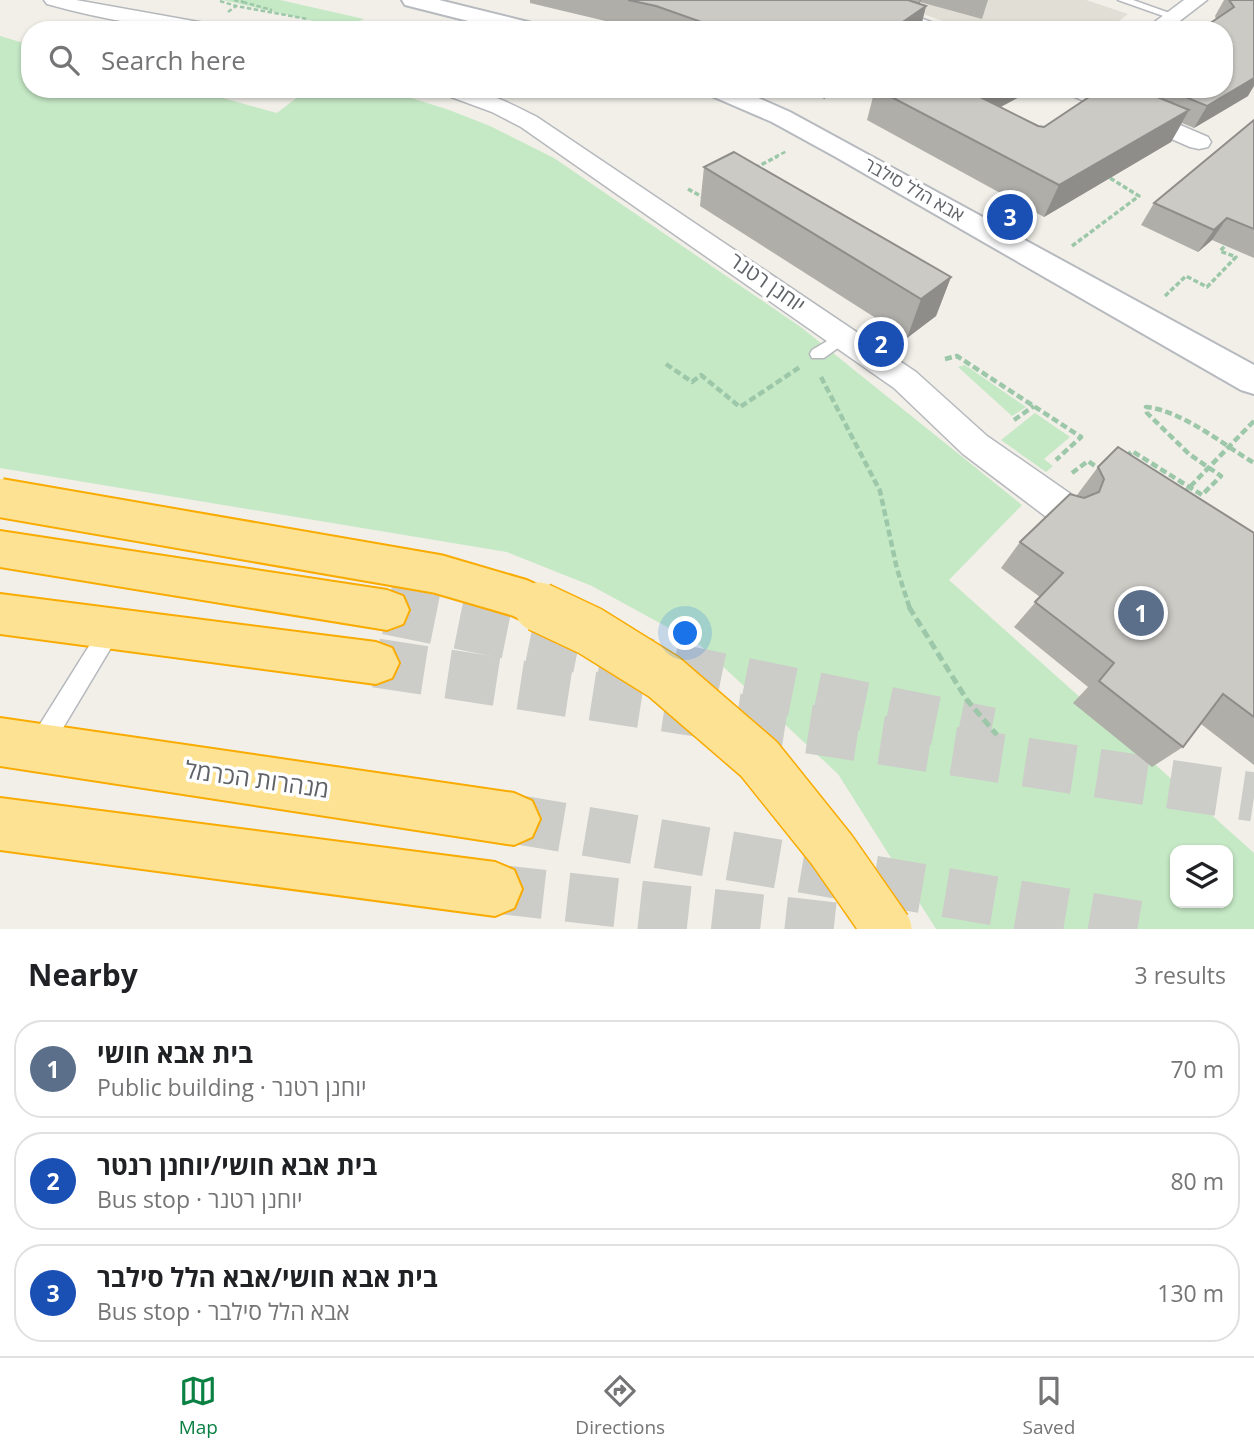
<!DOCTYPE html>
<html lang="en">
<head>
<meta charset="utf-8">
<style>
  :root { --surface:#fff; --page:#f2f2f2; --text:#202124; --muted:#757577; --line:#e0e0e0; --accent:#0b8043 }
  body { margin:0; font-family:"Open Sans","Noto Sans Hebrew",sans-serif; background:var(--page); color:var(--text) }
  .controls { position:absolute; right:21px; bottom:21px; display:grid; overflow:hidden; border-radius:14px; box-shadow:0 2px 5px #0004 }
  .controls button { width:63px; height:63px; display:grid; place-items:center; padding:0; border:0; border-bottom:2px solid var(--line); background:var(--surface); color:var(--text); font:35px sans-serif }
  .you { position:absolute; left:686px; top:634px; width:24px; height:24px; margin:-18px; border:5px solid #fff; border-radius:50%; background:#1a73e8; box-shadow:0 0 0 10px #1a73e833 }
  .badge { display:grid; place-items:center; width:46px; height:46px; border-radius:50%; background:var(--accent); color:#fff; font-size:23px; font-weight:700 }
  .pin { position:absolute; translate:-50% -50%; border:4px solid #fff; box-shadow:0 2px 7px #0006 }
  .list { margin:0; padding:0; list-style:none }
  h2 { display:flex; justify-content:space-between; align-items:center; height:91px; margin:0; padding:0 28px; font-size:30px }
  h2 small { font-size:23px; font-weight:400; color:var(--muted) }
  .list li { display:grid; grid-template-columns:46px 1fr auto; gap:21px; align-items:center; box-sizing:border-box; height:98px; margin:0 14px 14px; padding:0 14px; border:2px solid var(--line); border-radius:28px }
  .list b { display:block; font-size:26px; white-space:nowrap }
  .list p { margin:0; font-size:23px; white-space:nowrap; color:var(--muted) }
  .list em { font-size:23px; font-style:normal; color:var(--muted) }
  .icon { flex:none; width:38px; height:38px; fill:none; stroke:currentColor; stroke-width:2; stroke-linecap:round; stroke-linejoin:round }
  .map { position:relative; flex:none; width:1254px; height:929px; overflow:hidden }
  .search { position:absolute; background:var(--surface); box-shadow:0 2px 5px #0004; left:21px; right:21px; top:21px; height:77px; display:flex; align-items:center; gap:18px; box-sizing:border-box; padding:0 24px; border-radius:28px; color:var(--muted); font-size:26px }
  .sheet { height:427px; background:var(--surface) }
  nav { display:flex; justify-content:space-around; align-items:center; box-sizing:border-box; height:98px; border-top:2px solid var(--line); background:var(--surface); font-size:19px; color:var(--muted) }
  nav a { display:grid; justify-items:center; gap:4px }
  nav .on { color:var(--accent) }
  .map>svg:first-child { display:block }
  .education { fill:#e1ded6 }
  .green { fill:#c5e8c5; fill-rule:evenodd }
  .lines { fill:none; stroke-linecap:round; stroke-linejoin:round }
  .highway-tunnel { stroke:#ccccc8; stroke-width:49; stroke-dasharray:49 24; stroke-linecap:butt }
  .lane-casing { stroke:#b5b8bc; stroke-width:3 }
  .street-casing { stroke:#b5b8bc; stroke-width:3 }
  .secondary-casing { stroke:#b6babf; stroke-width:4 }
  .highway-casing { stroke:#f9ab00; stroke-width:4 }
  .path-far3 { stroke:#9cc7a9; stroke-width:2.5; stroke-dasharray:4.5 2.5; stroke-linecap:butt }
  .path-far2 { stroke:#9cc7a9; stroke-width:3.5; stroke-dasharray:5 2.5; stroke-linecap:butt }
  .path-far1 { stroke:#9cc7a9; stroke-width:4.5; stroke-dasharray:7 3.5; stroke-linecap:butt }
  .path { stroke:#9cc7a9; stroke-width:5; stroke-dasharray:9 4.5; stroke-linecap:butt }
  .lane { fill:#fff; fill-rule:evenodd }
  .street { fill:#fff; fill-rule:evenodd }
  .secondary { fill:#fff; fill-rule:evenodd }
  .highway { fill:#fde293; fill-rule:evenodd }
  .highway-bridge-far1-casing { stroke:#f9ab00; stroke-width:42; stroke-linecap:butt }
  .highway-bridge-casing { stroke:#f9ab00; stroke-width:52; stroke-linecap:butt }
  .path-bridge { stroke:#9cc7a9; stroke-width:4.5; stroke-dasharray:7 3.5; stroke-linecap:butt }
  .highway-bridge-far1 { stroke:#fde293; stroke-width:38 }
  .highway-bridge { stroke:#fde293; stroke-width:49 }
  .wall { fill:#afaea9 }
  .shaded-wall { fill:#8f8d8a }
  .building { fill:#cccac5; stroke:#8f8d8a; stroke-width:2 }
  .labels { text-anchor:middle; stroke-width:7; stroke-linejoin:round; paint-order:stroke }
  .far-street-label { font-size:18px; fill:#5f6368; stroke:#fff }
  .street-label { font-size:21px; fill:#5f6368; stroke:#fff }
  .near-street-label { font-size:24px; fill:#5f6368; stroke:#fff }
</style>
</head>
<body>
<div class="map">
<svg width="1254" height="929" viewBox="0 0 1254 929">
  <rect width="100%" height="100%" fill="#f1efe8"/>
  <polygon class="education" points="884,0 1086,0 1128,14 1107,30 968,30"/>
  <g class="green">
    <polygon points="223,0 280,0 364,19 343,28"/>
    <path d="M0 36 30 45V89H190L277 113 308 89H383L449 110 490 126 554 158 802 328 1022 505 949 580 1254 853V929H936L838 774 700 645 592 586 507 552 0 468ZM1175 850H1228V903H1175Z"/>
    <polygon points="965,365 1026,407 1012,416 958,367"/>
    <polygon points="1035,413 1070,437 1044,459 1053,466 1046,472 1001,440"/>
  </g>
  <g class="lines">
    <g class="highway-tunnel">
      <polyline points="387,610 991,732"/>
      <polyline points="376,663 1254,797"/>
      <polyline points="514,819 1160,929"/>
      <polyline points="495,889 853,929"/>
    </g>
    <g class="lane-casing">
      <g id="lane">
        <polygon points="1118,0 1133,0 1178,16 1169,18"/>
        <polygon points="844,331 852,336 849,340 824,358 812,358 810,354 812,350"/>
        <polygon points="111,620 118,622 121,629 118,636 48,753 40,756 32,753 29,745 32,737 104,622"/>
      </g>
    </g>
    <g class="street-casing">
      <g id="street">
        <path d="M44 0H76L210 24 220 30C161 30 104 20 47 4Z"/>
        <polygon points="843,0 871,0 942,26 945,30 915,30 846,4"/>
        <polygon points="1184,0 1207,0 1168,30 1144,30"/>
        <path d="M440 89C483 89 500 98 537 117L916 372 987 436 1075 497 1080 508 1075 519 1062 523 1049 519 963 454 894 388 521 127 492 112 443 94Z"/>
        <polygon points="1065,89 1096,89 1208,137 1211,142 1208,147 1199,149 1190,147 1068,94"/>
      </g>
    </g>
    <g class="secondary-casing">
      <g id="secondary">
        <polygon points="402,0 439,0 540,25 543,30 504,30 405,5"/>
        <polygon points="704,89 738,89 790,112 1254,365 1254,394 1241,390 834,156 772,122 707,94"/>
      </g>
    </g>
    <g class="highway-casing">
      <g id="highway">
        <polygon points="0,531 387,590 403,596 409,610 403,624 387,630 0,567"/>
        <polygon points="0,594 376,642 392,648 399,663 392,678 376,684 0,634"/>
        <polygon points="0,718 514,793 532,801 540,819 532,837 514,845 0,766"/>
        <polygon points="0,798 495,862 514,870 522,889 514,908 495,916 0,850"/>
      </g>
    </g>
    <g class="path-far3">
      <polyline points="234,0 243,2 240,0"/>
      <polyline points="220,1 236,6"/>
      <polyline points="243,2 272,10"/>
      <polyline points="228,12 236,6 308,19"/>
      <polyline points="536,93 542,89"/>
      <polyline points="775,157 787,151"/>
    </g>
    <g class="path-far2">
      <polyline points="755,168 778,156"/>
      <polyline points="688,189 706,199"/>
      <polyline points="1072,246 1139,196 1105,175"/>
      <polyline points="1165,296 1186,276 1207,287 1236,257 1220,251 1227,244"/>
    </g>
    <g class="path-far1">
      <polyline points="945,359 957,356 1081,437 1056,460"/>
      <polyline points="666,364 692,382 701,375 740,407 800,367"/>
      <polyline points="821,377 880,491 897,569 910,609"/>
      <polyline points="1014,420 1034,406"/>
      <polyline points="1251,424 1254,421"/>
      <path d="M1126 457 1132 451 1202 495 1221 476 1189 454 1147 413 1146 407C1181 410 1224 445 1254 463"/>
      <polyline points="1072,473 1088,461 1101,470"/>
    </g>
    <polyline class="path" points="909,607 967,700 997,735"/>
    <use href="#lane" class="lane"/>
    <use href="#street" class="street"/>
    <use href="#secondary" class="secondary"/>
    <use href="#highway" class="highway"/>
    <g class="highway-bridge-far1-casing">
      <polyline id="highway-bridge-far1" points="0,498 438,574 520,598 543,609"/>
    </g>
    <g class="highway-bridge-casing">
      <polyline id="highway-bridge" points="539,607 590,631 664,677 759,759 832,850 887,929"/>
    </g>
    <polyline class="path-bridge" points="1183,494 1251,424"/>
    <use href="#highway-bridge-far1" class="highway-bridge-far1"/>
    <use href="#highway-bridge" class="highway-bridge"/>
  </g>
  <g class="wall">
    <polygon points="530,0 988,0 982,19 920,2 919,4 926,6 920,30 643,30 530,3"/>
    <polygon points="1224,0 1254,0 1248,96 1194,128 1182,123 1171,142 1044,217 867,120 875,89 1034,89 1001,107 1038,126 1044,127 1101,89 1224,89 1216,19 1215,16"/>
    <polygon points="807,89 838,89 824,99"/>
    <polygon points="1254,120 1254,258 1212,240 1198,252 1141,225 1154,203"/>
    <polygon points="704,167 951,277 936,316 907,338 700,206"/>
    <polygon points="1098,467 1254,533 1254,765 1201,724 1183,747 1152,767 1073,703 1088,687 1014,627 1040,597 1001,568 1020,542 1077,495"/>
  </g>
  <g class="shaded-wall">
    <polygon points="920,0 921,0 916,13 926,6 920,30 891,30 916,13"/>
    <polygon points="1254,78 1254,86 1248,96 1194,128 1207,106"/>
    <polygon points="826,89 838,89 824,99"/>
    <polygon points="987,89 1034,89 965,126 976,95"/>
    <polygon points="1189,110 1171,142 1044,217 1059,185"/>
    <polygon points="1227,218 1212,240 1198,252 1214,230"/>
    <polygon points="951,277 936,316 907,338 921,299"/>
  </g>
  <g class="building">
    <polygon points="628,0 908,0 926,6 891,30 731,30 728,29 724,30 656,6"/>
    <polygon points="1229,0 1254,0 1254,78 1207,106 1166,89 1224,89 1224,30 1200,30 1234,7"/>
    <polygon points="876,89 987,89 976,95 1038,126 1044,127 1101,89 1138,89 1189,110 1059,185"/>
    <polygon points="1254,120 1254,229 1227,218 1214,230 1154,203"/>
    <polygon points="734,152 951,277 921,299 704,167"/>
    <polygon points="1118,447 1254,533 1254,717 1223,694 1183,747 1099,681 1114,663 1035,602 1063,573 1020,542 1070,494 1084,498 1099,492 1104,479 1098,467"/>
  </g>
  <g class="labels">
    <g class="far-street-label">
      <text transform="translate(914 190) rotate(29)" y="6">אבא הלל סילבר</text>
    </g>
    <g class="street-label">
      <text transform="translate(767 283) rotate(35)" y="7">יוחנן רטנר</text>
    </g>
    <g class="near-street-label">
      <text transform="translate(257 780) rotate(8)" y="8">מנהרות הכרמל</text>
    </g>
  </g>
</svg>
<div class="controls">
<button><svg class="icon" aria-label="layers" viewBox="0 0 24 24"><path d="M12 4l9 5-9 5-9-5zM3 14l9 5 9-5"/></svg></button>
</div>
<div class="you"></div>
<div class="pin badge" style="left:1141px;top:613px;background:#5c6f8a">1</div>
<div class="pin badge" style="left:881px;top:344px;background:#1a4fb4">2</div>
<div class="pin badge" style="left:1010px;top:217px;background:#1a4fb4">3</div>
<div class="search"><svg class="icon" aria-label="search" viewBox="0 0 24 24"><circle cx="10" cy="10" r="6"/><path d="M15 15l6 6"/></svg>Search here</div>
</div>
<section class="sheet">
<h2>Nearby<small>3 results</small></h2>
<ul class="list">
<li><span class="badge" style="background:#5c6f8a">1</span><div><b>בית אבא חושי</b><p>Public building · יוחנן רטנר</p></div><em>70 m</em></li>
<li><span class="badge" style="background:#1a4fb4">2</span><div><b>בית אבא חושי/יוחנן רנטר</b><p>Bus stop · יוחנן רטנר</p></div><em>80 m</em></li>
<li><span class="badge" style="background:#1a4fb4">3</span><div><b>בית אבא חושי/אבא הלל סילבר</b><p>Bus stop · אבא הלל סילבר</p></div><em>130 m</em></li>
</ul>
</section>
<nav>
<a class="on"><svg class="icon" aria-label="map" viewBox="0 0 24 24"><path d="M3 6l6-2 6 2 6-2v14l-6 2-6-2-6 2zM9 4v14M15 6v14"/></svg>Map</a>
<a><svg class="icon" aria-label="directions" viewBox="0 0 24 24"><path d="M12 3l9 9-9 9-9-9zM9 14v-3h6M13 9l2 2-2 2"/></svg>Directions</a>
<a><svg class="icon" aria-label="saved" viewBox="0 0 24 24"><path d="M7 4h10v16l-5-4-5 4z"/></svg>Saved</a>
</nav>
</body>
</html>
